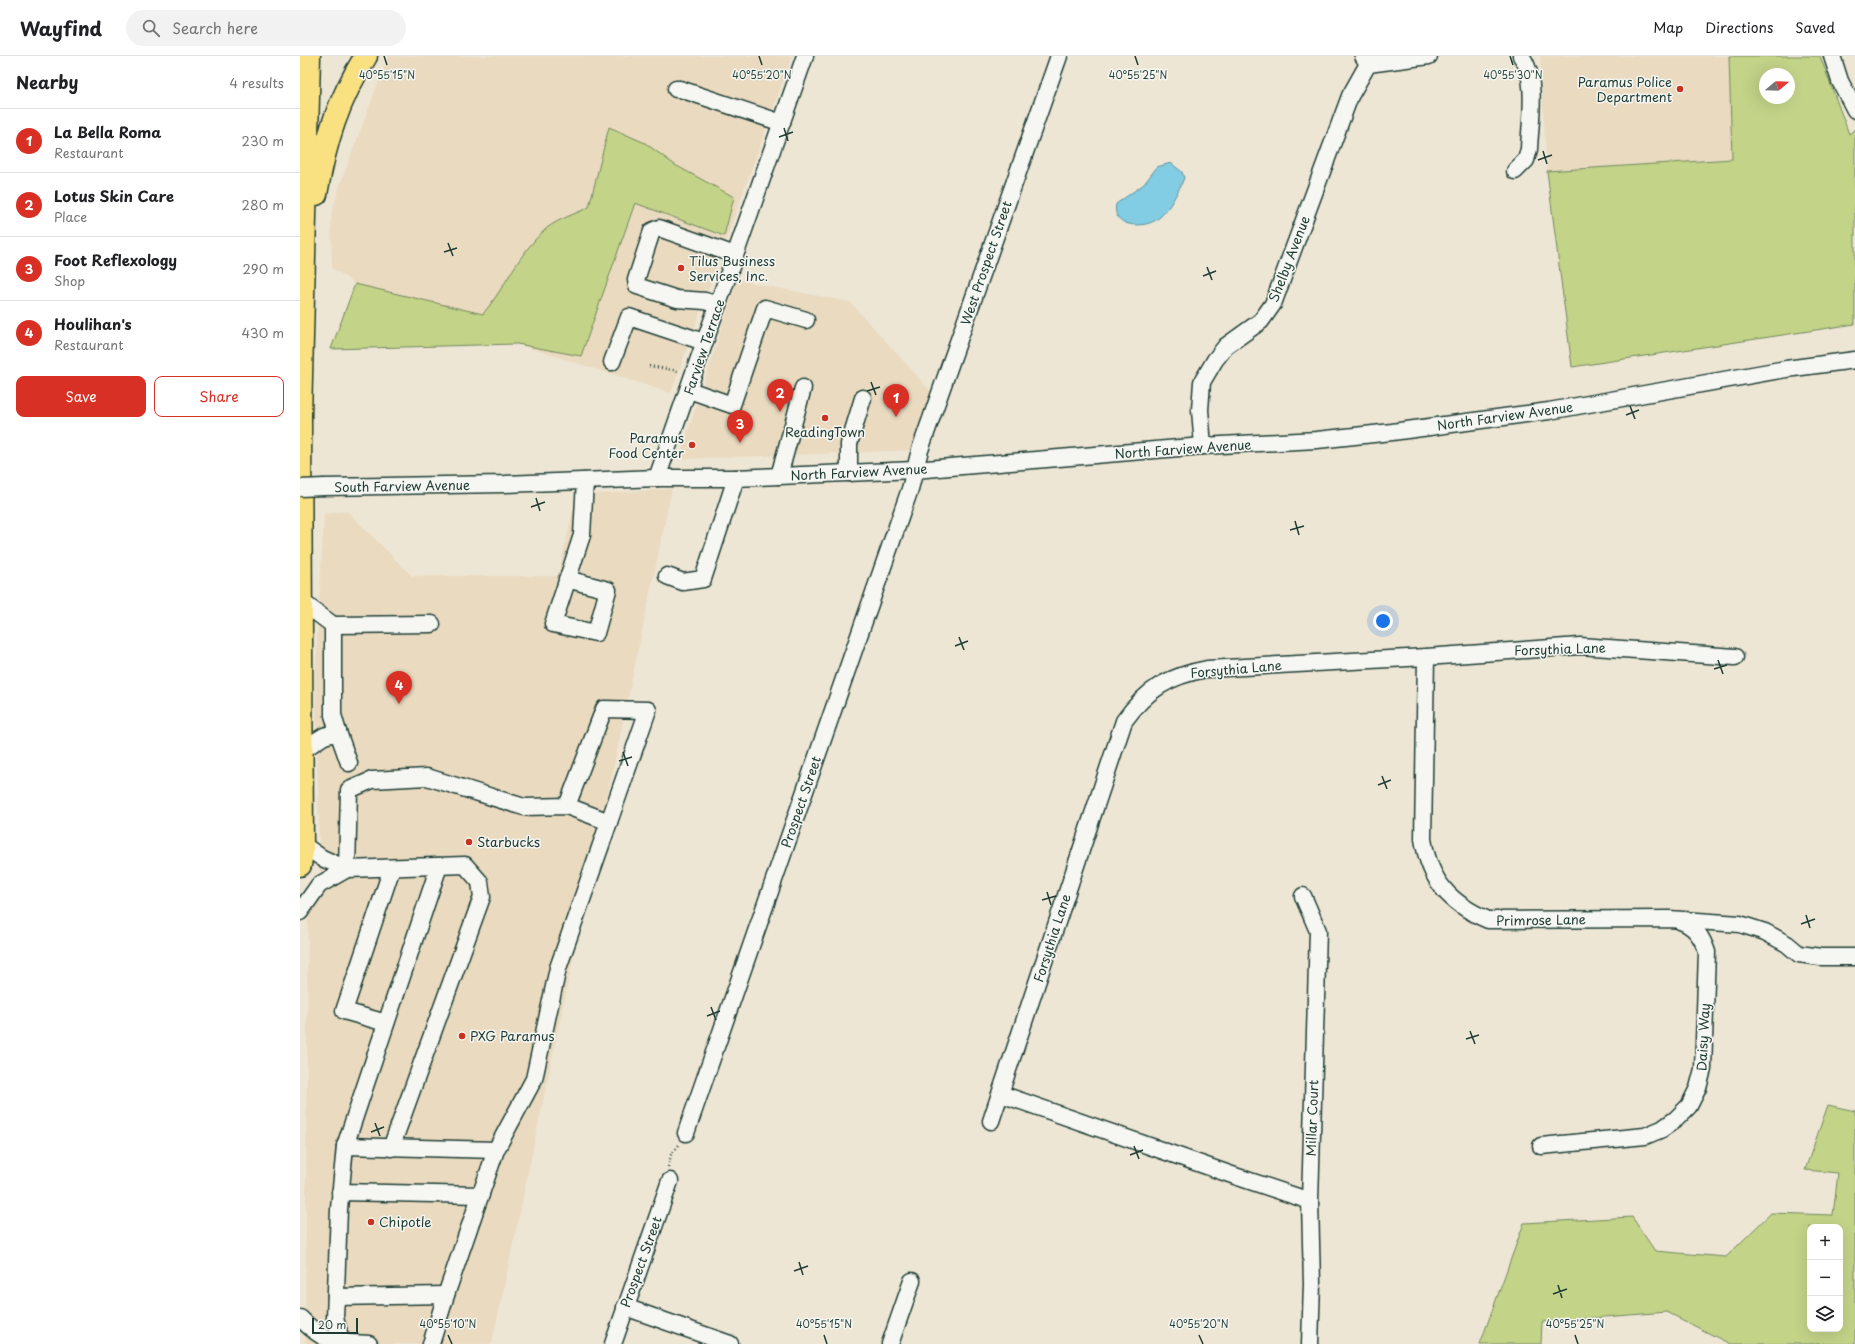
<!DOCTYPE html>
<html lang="en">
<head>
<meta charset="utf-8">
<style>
  :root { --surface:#fff; --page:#f2f2f2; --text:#202124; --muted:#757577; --line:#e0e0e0; --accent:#d93025 }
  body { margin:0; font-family:"Playpen Sans",sans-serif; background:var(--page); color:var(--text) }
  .controls { position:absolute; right:12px; bottom:12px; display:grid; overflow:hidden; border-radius:8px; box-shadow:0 4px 16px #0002 }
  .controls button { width:36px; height:36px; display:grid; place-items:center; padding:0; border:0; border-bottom:1px solid var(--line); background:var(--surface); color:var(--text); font:20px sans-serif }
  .compass { position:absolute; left:1459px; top:12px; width:36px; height:36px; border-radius:50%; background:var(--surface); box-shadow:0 4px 16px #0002; rotate:71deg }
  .scale { position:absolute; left:12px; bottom:10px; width:46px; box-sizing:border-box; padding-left:4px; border:2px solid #1f3d34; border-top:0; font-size:11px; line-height:14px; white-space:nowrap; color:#1f3d34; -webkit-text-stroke:3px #f6f6f2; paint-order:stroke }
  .you { position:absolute; left:1083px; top:565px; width:14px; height:14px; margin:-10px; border:3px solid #fff; border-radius:50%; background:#1a73e8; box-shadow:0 0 0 6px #1a73e833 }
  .badge { display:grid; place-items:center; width:26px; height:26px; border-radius:50%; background:var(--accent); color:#fff; font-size:13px; font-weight:700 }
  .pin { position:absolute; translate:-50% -33px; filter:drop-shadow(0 1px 2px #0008) }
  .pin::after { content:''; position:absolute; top:21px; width:14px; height:12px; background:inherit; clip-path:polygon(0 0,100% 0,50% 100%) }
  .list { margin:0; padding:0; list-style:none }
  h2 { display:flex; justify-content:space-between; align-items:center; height:52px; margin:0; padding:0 16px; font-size:17px }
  h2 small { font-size:13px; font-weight:400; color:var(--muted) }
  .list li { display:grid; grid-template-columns:26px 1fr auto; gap:12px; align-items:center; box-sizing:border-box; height:64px; padding:0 16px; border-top:1px solid var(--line) }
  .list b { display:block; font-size:15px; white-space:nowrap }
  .list p { margin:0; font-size:13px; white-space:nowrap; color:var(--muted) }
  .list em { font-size:13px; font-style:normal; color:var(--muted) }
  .actions { display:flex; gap:8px; padding:12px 16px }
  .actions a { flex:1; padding:9px 0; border:1px solid var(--accent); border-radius:8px; text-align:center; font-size:14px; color:var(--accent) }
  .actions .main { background:var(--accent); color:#fff }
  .icon { flex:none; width:22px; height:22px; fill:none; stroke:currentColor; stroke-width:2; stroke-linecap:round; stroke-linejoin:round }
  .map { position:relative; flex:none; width:1555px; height:1288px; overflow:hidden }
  header { display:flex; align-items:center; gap:24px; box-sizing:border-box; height:56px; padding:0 20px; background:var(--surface); border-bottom:1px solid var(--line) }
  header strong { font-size:19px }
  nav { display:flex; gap:22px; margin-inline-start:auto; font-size:14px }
  .search { width:280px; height:36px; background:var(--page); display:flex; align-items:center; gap:10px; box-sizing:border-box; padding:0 14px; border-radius:22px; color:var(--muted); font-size:15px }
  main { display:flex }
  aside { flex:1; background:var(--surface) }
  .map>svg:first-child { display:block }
  .built { fill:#e9dac0 }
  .green { fill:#c3d388; stroke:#71885e; fill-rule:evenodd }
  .water { fill:#82cde3; stroke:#5a939d }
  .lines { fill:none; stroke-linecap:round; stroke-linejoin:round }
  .minor-casing { stroke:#1f3d34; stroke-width:19 }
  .highway-casing { stroke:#1f3d34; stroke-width:25 }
  .path { stroke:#1f3d34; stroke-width:2.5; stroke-dasharray:1 3; stroke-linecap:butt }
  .minor { stroke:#f6f6f2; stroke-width:16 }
  .highway { stroke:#f9e181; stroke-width:22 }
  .minor-bridge-casing { stroke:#1f3d34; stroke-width:19; stroke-linecap:butt }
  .minor-bridge { stroke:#f6f6f2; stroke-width:16 }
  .ticks { fill:none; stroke:#1f3d34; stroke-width:1.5 }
  .poi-dot { fill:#c8321e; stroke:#f6f6f2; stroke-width:1.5 }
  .labels { text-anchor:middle; stroke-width:3; stroke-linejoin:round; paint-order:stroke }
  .poi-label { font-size:13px; fill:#1f3d34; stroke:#f6f6f2; text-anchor:start }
  .street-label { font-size:13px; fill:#1f3d34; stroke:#f6f6f2 }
  .ticks-label { font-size:10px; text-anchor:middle; fill:#1f3d34; stroke:#f6f6f2; stroke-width:3; stroke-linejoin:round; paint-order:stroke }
</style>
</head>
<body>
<header>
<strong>Wayfind</strong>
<div class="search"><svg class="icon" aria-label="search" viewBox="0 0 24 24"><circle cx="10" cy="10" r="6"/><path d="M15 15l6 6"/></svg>Search here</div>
<nav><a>Map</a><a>Directions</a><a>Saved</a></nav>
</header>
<main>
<aside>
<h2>Nearby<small>4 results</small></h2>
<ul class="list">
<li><span class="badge">1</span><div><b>La Bella Roma</b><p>Restaurant</p></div><em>230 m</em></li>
<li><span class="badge">2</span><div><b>Lotus Skin Care</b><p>Place</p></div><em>280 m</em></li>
<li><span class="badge">3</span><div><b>Foot Reflexology</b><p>Shop</p></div><em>290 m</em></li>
<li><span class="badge">4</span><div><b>Houlihan's</b><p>Restaurant</p></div><em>430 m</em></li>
</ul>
<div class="actions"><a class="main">Save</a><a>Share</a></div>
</aside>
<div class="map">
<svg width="1555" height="1288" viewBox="0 0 1555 1288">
  <rect width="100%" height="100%" fill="#eee6d5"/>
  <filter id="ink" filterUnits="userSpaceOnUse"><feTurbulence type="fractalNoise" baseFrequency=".025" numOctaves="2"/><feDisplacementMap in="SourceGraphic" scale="8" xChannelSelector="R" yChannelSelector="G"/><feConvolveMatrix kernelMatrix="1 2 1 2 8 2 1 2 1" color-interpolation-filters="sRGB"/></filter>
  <g filter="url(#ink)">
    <g class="built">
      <polygon points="88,0 492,0 371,337 217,288 31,293 55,228 32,212 31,159 40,129"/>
      <polygon points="1240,0 1429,0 1432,103 1247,115"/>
      <polygon points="437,224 550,246 638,343 620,394 384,403 381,397"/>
      <polygon points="372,433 192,1288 5,1288 8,835 20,818 15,623 24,458 47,455 112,520 258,520 277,437 295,438"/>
    </g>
    <g class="green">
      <path d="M1429 0H1520L1549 78 1555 73V268L1272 311 1247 115 1432 103ZM1465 18H1489V42H1465Z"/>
      <path d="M309 71 345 87 375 109 434 141 424 180 335 147 281 300 217 288 31 293 55 228 183 258C207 229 218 197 247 172 258 163 276 158 289 151Z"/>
      <path d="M1528 1049 1555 1055V1288H1430L1367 1256 1242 1266 1241 1288H1180L1224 1167 1332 1161 1355 1195 1426 1201 1471 1157 1533 1159 1538 1117 1505 1114ZM1510 1171H1540V1273H1510Z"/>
    </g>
    <path class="water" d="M871 107 882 116 884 122C879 134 868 157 856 164 842 173 811 171 816 148L844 128 857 111Z"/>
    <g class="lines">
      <g class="minor-casing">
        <g id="minor">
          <polyline points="1532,0 1540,25 1555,54"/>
          <polyline points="1068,8 1129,0"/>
          <polyline points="376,33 380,33 482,67"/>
          <path d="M1215 115 1226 104 1229 93C1230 67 1238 21 1221 0"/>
          <polyline points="418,249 405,245 377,243 337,230 336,224 352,175 359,172 435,199"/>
          <polyline points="312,306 329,261 404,286"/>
          <polyline points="389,334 432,349 465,252 506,264"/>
          <polyline points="903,390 900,354 902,326 915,304 926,290 961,265 973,248 1050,40 1068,8 1063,0"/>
          <polyline points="549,417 549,388 563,342"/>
          <polyline points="479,420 503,332"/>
          <polyline points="357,422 505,0"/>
          <polyline points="24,431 205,428 357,422 436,422 614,414 903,390 1017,384 1092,376 1249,355 1486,313 1555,304"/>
          <polyline points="367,520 383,526 403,523 436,422"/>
          <polyline points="267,523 308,534 296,577 253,568 282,479 285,425"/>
          <polyline points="33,569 132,568"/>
          <path d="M1126 601 1123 783C1130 825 1149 847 1188 864L1369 863 1440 868 1465 876 1487 888 1499 898 1521 901H1555"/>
          <polyline points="38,676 49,707"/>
          <polyline points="1,695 24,680 38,676 33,659 33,569 1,545"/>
          <polyline points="2,788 22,802 47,813 165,809 180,826 182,841 91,1092"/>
          <polyline points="47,813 49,734 72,724 127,721 224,751 267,750 309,766 348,654 304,653 267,750"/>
          <polyline points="1003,840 1018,875 1010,1145 1012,1228 1010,1288"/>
          <polyline points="0,856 19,829 47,813"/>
          <polyline points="86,967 44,955 92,812"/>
          <polyline points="701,1038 935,1120 1010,1145"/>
          <path d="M691 1065 824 665C847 633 869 620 907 613L1126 601 1280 590 1435 601"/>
          <polyline points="386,1077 610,433 620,394 759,0"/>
          <polyline points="45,1090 196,1094"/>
          <path d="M1241 1090 1345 1080 1362 1073 1376 1063 1389 1050 1398 1032 1403 1013 1407 896C1402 881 1395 870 1380 865"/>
          <polyline points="40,1136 181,1139"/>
          <polyline points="146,1239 196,1094 234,1023 258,912 309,766"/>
          <polyline points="36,1241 146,1239 131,1288"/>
          <polyline points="325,1251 430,1288"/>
          <path d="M0 1262C26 1288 33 1286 69 1288"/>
          <polyline points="42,1288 35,1262 39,1153 45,1090 139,810"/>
          <polyline points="313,1288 370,1125"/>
          <polyline points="590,1288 612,1225"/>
        </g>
      </g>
      <g class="highway-casing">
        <g id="highway">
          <path d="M16 138C25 86 38 44 66 0"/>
          <polyline points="0,361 9,0"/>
          <polyline points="0,363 2,796 0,809"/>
        </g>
      </g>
      <g class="path">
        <polyline points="349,310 379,315"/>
        <polyline points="368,1111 371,1099 379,1089"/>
      </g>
      <use href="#minor" class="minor"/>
      <use href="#highway" class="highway"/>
      <g class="minor-bridge-casing">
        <polyline id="minor-bridge" points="0,432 24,431"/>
      </g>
      <use href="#minor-bridge" class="minor-bridge"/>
    </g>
  </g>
  <path class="ticks" d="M84 0 87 9M459 0 462 9M835 0 838 9M1210 0 1213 9M484 72 488 85M479 81 493 76M1243 95 1247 108M1238 104 1252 99M148 187 153 200M144 196 157 192M907 211 912 224M903 220 916 215M571 326 576 339M567 335 580 331M1330 350 1335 363M1326 359 1339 354M236 442 240 455M231 451 245 446M995 465 999 479M990 474 1004 470M659 581 664 594M655 590 668 585M1418 604 1423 618M1414 613 1427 609M323 696 328 710M319 705 332 701M1082 720 1087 733M1078 729 1091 724M747 836 751 849M742 844 756 840M1506 859 1510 872M1501 868 1515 863M411 951 416 964M407 960 420 955M1170 975 1175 988M1166 983 1179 979M75 1067 80 1080M71 1076 84 1071M834 1090 839 1103M830 1099 843 1094M499 1206 503 1219M494 1215 508 1210M1258 1229 1262 1242M1253 1238 1267 1233M148 1279 152 1288M524 1279 527 1288M899 1279 903 1288M1275 1279 1278 1288"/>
  <g class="poi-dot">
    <circle cx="1380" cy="33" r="4"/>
    <circle cx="381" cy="212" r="4"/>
    <circle cx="525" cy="362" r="4"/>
    <circle cx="392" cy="389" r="4"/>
    <circle cx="169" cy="786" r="4"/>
    <circle cx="162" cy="980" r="4"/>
    <circle cx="71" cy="1166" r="4"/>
  </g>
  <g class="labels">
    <g class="poi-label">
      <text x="1372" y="31" text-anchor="end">Paramus Police<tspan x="1372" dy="15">Department</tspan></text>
      <text x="389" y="210">Tilus Business<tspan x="389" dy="15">Services, Inc.</tspan></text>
      <text x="525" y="381" text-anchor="middle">ReadingTown</text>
      <text x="384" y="387" text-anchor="end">Paramus<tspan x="384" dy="15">Food Center</tspan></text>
      <text x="177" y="791">Starbucks</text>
      <text x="170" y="985">PXG Paramus</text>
      <text x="79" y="1171">Chipotle</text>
    </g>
    <g class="street-label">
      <text transform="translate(989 203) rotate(-69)" y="5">Shelby Avenue</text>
      <text transform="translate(686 207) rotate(-71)" y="5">West Prospect Street</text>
      <text transform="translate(404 291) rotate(-71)" y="5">Farview Terrace</text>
      <text transform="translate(1205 360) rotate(-8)" y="5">North Farview Avenue</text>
      <text transform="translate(883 393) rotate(-4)" y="5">North Farview Avenue</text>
      <text transform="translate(559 416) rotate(-3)" y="5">North Farview Avenue</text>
      <text transform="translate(102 430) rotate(-1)" y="5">South Farview Avenue</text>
      <text transform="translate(1260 593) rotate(-2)" y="5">Forsythia Lane</text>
      <text transform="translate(936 613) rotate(-5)" y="5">Forsythia Lane</text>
      <text transform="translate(501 746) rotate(-71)" y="5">Prospect Street</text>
      <text transform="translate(1241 864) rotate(-1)" y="5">Primrose Lane</text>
      <text transform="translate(752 882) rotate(-72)" y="5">Forsythia Lane</text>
      <text transform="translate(1403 981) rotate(-87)" y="5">Daisy Way</text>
      <text transform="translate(1012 1062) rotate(-88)" y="5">Millar Court</text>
      <text transform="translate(341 1206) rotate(-70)" y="5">Prospect Street</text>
    </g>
  </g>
  <g class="ticks-label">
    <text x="1213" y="23">40°55'30"N</text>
    <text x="87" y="23">40°55'15"N</text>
    <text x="462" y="23">40°55'20"N</text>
    <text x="838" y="23">40°55'25"N</text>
    <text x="148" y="1272">40°55'10"N</text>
    <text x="524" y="1272">40°55'15"N</text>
    <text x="899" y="1272">40°55'20"N</text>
    <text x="1275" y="1272">40°55'25"N</text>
  </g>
</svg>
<div class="controls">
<button>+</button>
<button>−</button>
<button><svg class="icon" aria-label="layers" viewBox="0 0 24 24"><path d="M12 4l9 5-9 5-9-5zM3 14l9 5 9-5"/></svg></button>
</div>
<svg class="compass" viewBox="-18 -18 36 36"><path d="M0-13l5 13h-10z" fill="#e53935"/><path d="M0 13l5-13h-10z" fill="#757577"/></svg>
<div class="scale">20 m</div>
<div class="you"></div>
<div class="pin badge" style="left:596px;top:361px">1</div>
<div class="pin badge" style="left:480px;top:356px">2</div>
<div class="pin badge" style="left:440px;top:387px">3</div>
<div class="pin badge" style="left:99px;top:648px">4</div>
</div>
</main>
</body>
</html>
